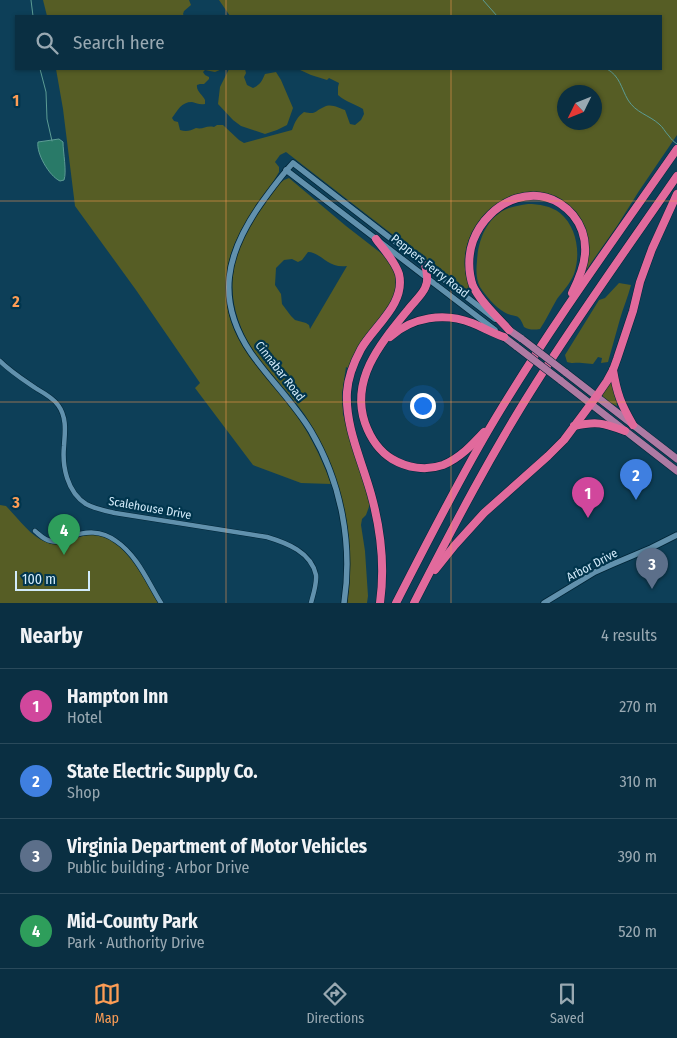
<!DOCTYPE html>
<html lang="en">
<head>
<meta charset="utf-8">
<style>
  :root { --surface:#0a2f42; --page:#183b4d; --text:#f1f3f6; --muted:#99a9b2; --line:#2a4a5b; --accent:#fd9d55 }
  body { margin:0; font-family:"Fira Sans Condensed",sans-serif; background:var(--page); color:var(--text) }
  .compass { position:absolute; left:557px; top:85px; width:45px; height:45px; border-radius:50%; background:var(--surface); box-shadow:0 1px 4px #0004; rotate:227deg }
  .scale { position:absolute; left:15px; bottom:12px; width:75px; box-sizing:border-box; padding-left:5px; border:2px solid #d2ebfa; border-top:0; font-size:14px; line-height:18px; white-space:nowrap; color:#d2ebfa; -webkit-text-stroke:4px #00354d; paint-order:stroke }
  .you { position:absolute; left:422px; top:405px; width:18px; height:18px; margin:-12px; border:4px solid #fff; border-radius:50%; background:#1a73e8; box-shadow:0 0 0 8px #1a73e833 }
  .badge { display:grid; place-items:center; width:32px; height:32px; border-radius:50%; background:var(--accent); color:#fff; font-size:16px; font-weight:700 }
  .pin { position:absolute; translate:-50% -41px; filter:drop-shadow(0 1px 2px #0008) }
  .pin::after { content:''; position:absolute; top:26px; width:18px; height:15px; background:inherit; clip-path:polygon(0 0,100% 0,50% 100%) }
  .list { margin:0; padding:0; list-style:none }
  h2 { display:flex; justify-content:space-between; align-items:center; height:65px; margin:0; padding:0 20px; font-size:21px }
  h2 small { font-size:16px; font-weight:400; color:var(--muted) }
  .list li { display:grid; grid-template-columns:32px 1fr auto; gap:15px; align-items:center; box-sizing:border-box; height:75px; padding:0 20px; border-top:1px solid var(--line) }
  .list b { display:block; font-size:19px; white-space:nowrap }
  .list p { margin:0; font-size:16px; white-space:nowrap; color:var(--muted) }
  .list em { font-size:16px; font-style:normal; color:var(--muted) }
  .icon { flex:none; width:28px; height:28px; fill:none; stroke:currentColor; stroke-width:2; stroke-linecap:round; stroke-linejoin:round }
  .map { position:relative; flex:none; width:677px; height:603px; overflow:hidden }
  .search { position:absolute; background:var(--surface); box-shadow:0 1px 4px #0004; left:15px; right:15px; top:15px; height:55px; display:flex; align-items:center; gap:12px; box-sizing:border-box; padding:0 18px; border-radius:0px; color:var(--muted); font-size:19px }
  .sheet { height:365px; background:var(--surface) }
  nav { display:flex; justify-content:space-around; align-items:center; box-sizing:border-box; height:70px; border-top:1px solid var(--line); background:var(--surface); font-size:14px; color:var(--muted) }
  nav a { display:grid; justify-items:center; gap:2px }
  nav .on { color:var(--accent) }
  .map>svg:first-child { display:block }
  .green { fill:#565d25; fill-rule:evenodd }
  .water { fill:#297a68; stroke:#5c9c94 }
  .lines { fill:none; stroke-linecap:round; stroke-linejoin:round }
  .stream { stroke:#5c9c94; stroke-width:1 }
  .minor-casing { stroke:#002537; stroke-width:5.5 }
  .tertiary-casing { stroke:#002537; stroke-width:7 }
  .primary-casing { stroke:#002537; stroke-width:8 }
  .motorway-casing { stroke:#002537; stroke-width:9 }
  .minor { stroke:#6191ad; stroke-width:4.5 }
  .tertiary { stroke:#6191ad; stroke-width:5.5 }
  .primary { stroke:#ae7aa3; stroke-width:7 }
  .motorway { stroke:#e16a9c; stroke-width:8 }
  .primary-bridge-casing { stroke:#002537; stroke-width:8; stroke-linecap:butt }
  .primary-bridge { stroke:#ae7aa3; stroke-width:7 }
  .grid { fill:none; stroke:#fd9d55; stroke-width:1; stroke-opacity:0.55 }
  .labels { text-anchor:middle; stroke-width:4.5; stroke-linejoin:round; paint-order:stroke }
  .street-label { font-size:12px; fill:#d2ebfa; stroke:#00354d }
  .grid-label { font-size:16px; text-anchor:middle; font-weight:bold; fill:#fd9d55; stroke:#00354d; stroke-width:4.5; stroke-linejoin:round; paint-order:stroke }
</style>
</head>
<body>
<div class="map">
<svg width="677" height="603" viewBox="0 0 677 603">
  <rect width="100%" height="100%" fill="#0d3f58"/>
  <g class="green">
    <polygon points="43,0 189,0 191,5 184,11 183,14 184,16 47,16"/>
    <path d="M219 0H677V135L639 191 617 226 584 273 585 238 560 202C549 201 518 195 510 197 501 200 493 206 487 212 469 229 460 255 467 279 469 284 471 289 473 294L428 262 286 152 280 155 275 162 279 167V172C264 199 242 221 232 251 228 261 227 273 226 285 224 339 260 367 290 407 308 430 321 456 331 484L301 483 253 465 195 388 200 383 136 290 75 206 63 109 56 69H222L215 72 205 70 203 72 205 75 209 77V79L204 84H200L197 85C196 91 203 95 205 100V104C199 105 197 103 192 102 181 102 178 110 172 118L174 121 178 122 180 130C186 132 190 131 196 128 203 130 206 125 214 127L217 125H223L239 140 244 143 292 130C295 122 297 117 304 112 317 115 314 111 324 107 331 103 339 108 345 110L350 124 355 125 361 120 364 114 363 109C355 104 346 102 338 95V87L339 83 329 78 327 80 311 75 298 69H661V16H230ZM564 92H594V122H564Z"/>
    <path d="M229 69H245L246 73 244 77 247 85 253 88C260 85 262 81 265 74L276 72 281 80 293 108 287 125 277 130 265 134 241 126 233 120 218 104 220 87Z"/>
    <path d="M289 178 346 226 386 257 395 272 396 289 391 304 358 348 348 368 346 367 342 394 343 414 370 504 366 515 362 519 361 525 365 551 368 596 367 603H347C357 537 341 471 305 415 291 395 274 378 259 359 231 321 223 278 245 235 254 217 267 201 279 184L284 180ZM308 252C321 252 328 269 347 266L310 329 309 325 306 323 295 320 291 316 282 304 281 294 275 285 276 268 284 260 292 259 298 262 302 260Z"/>
    <path d="M528 204C539 204 551 206 560 213 577 227 581 254 574 274 570 284 563 291 557 299 551 309 546 320 540 329 534 330 529 330 524 327 518 311 516 319 504 312 495 307 486 296 480 287 476 279 476 270 477 261 478 240 487 216 509 208 515 206 521 205 528 204Z"/>
    <path d="M619 283 631 285C628 297 623 308 620 319 616 333 612 348 608 362L601 363 602 358 598 357 593 364C589 364 586 363 582 363 575 362 574 364 567 362L565 355 599 300 605 298Z"/>
    <polygon points="611,380 617,405 617,406 605,400 602,395 602,393"/>
    <path d="M0 505 6 506C18 518 30 536 46 542 59 548 70 539 83 536 120 526 143 578 158 603H0Z"/>
  </g>
  <path class="water" d="M59 139 63 142C63 152 67 172 64 180L60 181C49 176 36 153 38 142Z"/>
  <g class="lines">
    <g class="stream">
      <polyline points="31,0 33,16"/>
      <polyline points="483,0 497,16"/>
      <polyline points="40,69 46,92 47,119 52,141"/>
      <path d="M607 69C620 76 621 88 628 100 636 113 649 115 659 124 663 127 665 132 669 136 671 139 674 142 677 144"/>
    </g>
    <g class="minor-casing">
      <g id="minor">
        <path d="M0 361C11 372 24 380 37 389 44 393 53 398 58 405 67 417 65 432 64 446 62 466 67 492 86 504 95 509 106 511 115 513L267 537C287 543 311 552 316 575 317 584 313 595 311 603"/>
        <path d="M35 531C40 535 44 540 51 541 58 543 63 540 69 537 86 531 101 530 116 541 137 555 148 582 161 603"/>
      </g>
    </g>
    <g class="tertiary-casing">
      <g id="tertiary">
        <polyline points="286,170 495,330"/>
        <path d="M344 603C353 544 341 482 311 431 294 403 270 380 251 353 215 300 226 254 260 205 270 191 281 176 293 163L495 319"/>
        <polyline points="544,603 595,572 613,564 651,548 677,535"/>
      </g>
    </g>
    <g class="primary-casing">
      <g id="primary">
        <polyline points="509,330 522,339"/>
        <polyline points="504,337 517,347"/>
        <polyline points="565,372 677,459"/>
        <polyline points="560,380 677,471"/>
      </g>
    </g>
    <g class="motorway-casing">
      <g id="motorway">
        <path d="M376 239C384 250 395 261 399 274 406 304 374 326 361 349 354 362 348 377 347 392 345 427 362 461 371 494 381 530 385 567 380 603"/>
        <path d="M425 265C427 272 429 281 425 288 422 295 412 304 407 311 381 343 350 379 365 423 370 437 379 451 392 459 407 468 426 471 443 465 460 458 472 445 484 432"/>
        <path d="M509 330C497 316 481 303 473 286 468 272 468 255 473 241 488 200 541 177 573 215 582 226 586 240 585 254 584 268 578 281 572 293"/>
        <path d="M390 337C412 317 444 312 472 323 482 327 493 333 504 337"/>
        <path d="M613 370C617 394 621 404 633 425"/>
        <path d="M574 426C597 421 603 423 625 431"/>
        <polyline points="435,570 455,545 484,513 548,456 564,440 596,397 607,381 613,370 617,359 633,311 640,282 652,249 677,194"/>
        <path d="M396 603C428 541 459 479 495 419 551 326 615 238 677 149"/>
        <path d="M414 603C453 527 492 452 538 380 582 311 630 244 677 176"/>
      </g>
    </g>
    <use href="#minor" class="minor"/>
    <use href="#tertiary" class="tertiary"/>
    <use href="#primary" class="primary"/>
    <use href="#motorway" class="motorway"/>
    <g class="primary-bridge-casing">
      <g id="primary-bridge">
        <polyline points="522,339 565,372"/>
        <polyline points="517,347 560,380"/>
      </g>
    </g>
    <use href="#primary-bridge" class="primary-bridge"/>
  </g>
  <path class="grid" d="M226 0V16M451 0V16M226 69V603M451 69V603M0 201H677M0 402H677"/>
  <g class="labels">
    <g class="street-label">
      <text transform="translate(430 266) rotate(38)" y="4">Peppers Ferry Road</text>
      <text transform="translate(280 371) rotate(52)" y="4">Cinnabar Road</text>
      <text transform="translate(150 508) rotate(10)" y="4">Scalehouse Drive</text>
      <text transform="translate(592 565) rotate(-28)" y="4">Arbor Drive</text>
    </g>
  </g>
  <g class="grid-label">
    <text x="16" y="106">1</text>
    <text x="16" y="307">2</text>
    <text x="16" y="508">3</text>
  </g>
</svg>
<svg class="compass" viewBox="-18 -18 36 36"><path d="M0-13l5 13h-10z" fill="#e53935"/><path d="M0 13l5-13h-10z" fill="#99a9b2"/></svg>
<div class="scale">100 m</div>
<div class="you"></div>
<div class="pin badge" style="left:588px;top:518px;background:#d1479c">1</div>
<div class="pin badge" style="left:636px;top:500px;background:#3f7fe0">2</div>
<div class="pin badge" style="left:652px;top:589px;background:#5c6f8a">3</div>
<div class="pin badge" style="left:64px;top:555px;background:#2e9e5b">4</div>
<div class="search"><svg class="icon" aria-label="search" viewBox="0 0 24 24"><circle cx="10" cy="10" r="6"/><path d="M15 15l6 6"/></svg>Search here</div>
</div>
<section class="sheet">
<h2>Nearby<small>4 results</small></h2>
<ul class="list">
<li><span class="badge" style="background:#d1479c">1</span><div><b>Hampton Inn</b><p>Hotel</p></div><em>270 m</em></li>
<li><span class="badge" style="background:#3f7fe0">2</span><div><b>State Electric Supply Co.</b><p>Shop</p></div><em>310 m</em></li>
<li><span class="badge" style="background:#5c6f8a">3</span><div><b>Virginia Department of Motor Vehicles</b><p>Public building · Arbor Drive</p></div><em>390 m</em></li>
<li><span class="badge" style="background:#2e9e5b">4</span><div><b>Mid-County Park</b><p>Park · Authority Drive</p></div><em>520 m</em></li>
</ul>
</section>
<nav>
<a class="on"><svg class="icon" aria-label="map" viewBox="0 0 24 24"><path d="M3 6l6-2 6 2 6-2v14l-6 2-6-2-6 2zM9 4v14M15 6v14"/></svg>Map</a>
<a><svg class="icon" aria-label="directions" viewBox="0 0 24 24"><path d="M12 3l9 9-9 9-9-9zM9 14v-3h6M13 9l2 2-2 2"/></svg>Directions</a>
<a><svg class="icon" aria-label="saved" viewBox="0 0 24 24"><path d="M7 4h10v16l-5-4-5 4z"/></svg>Saved</a>
</nav>
</body>
</html>
